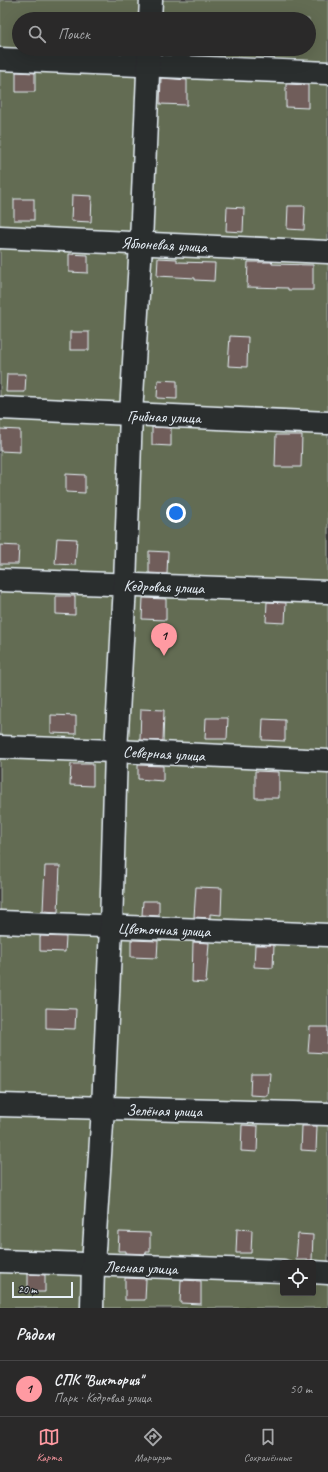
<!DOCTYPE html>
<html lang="ru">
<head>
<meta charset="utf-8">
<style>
  :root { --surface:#2a2929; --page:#363535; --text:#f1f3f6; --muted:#a5a6a8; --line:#464546; --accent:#ff9aa2 }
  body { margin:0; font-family:Caveat,sans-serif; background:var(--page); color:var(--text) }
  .controls { position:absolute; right:12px; bottom:12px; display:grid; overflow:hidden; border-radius:4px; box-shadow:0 4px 16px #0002 }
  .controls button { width:36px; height:36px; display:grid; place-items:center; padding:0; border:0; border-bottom:1px solid var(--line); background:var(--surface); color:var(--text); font:20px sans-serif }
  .scale { position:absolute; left:12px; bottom:10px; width:61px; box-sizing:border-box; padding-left:4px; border:2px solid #e8f1f8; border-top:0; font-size:11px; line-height:14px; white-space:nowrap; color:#e8f1f8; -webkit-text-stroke:3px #2a2d2e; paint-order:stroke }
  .you { position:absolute; left:176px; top:513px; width:14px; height:14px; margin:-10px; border:3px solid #fff; border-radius:50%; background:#1a73e8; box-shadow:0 0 0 6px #1a73e833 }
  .badge { display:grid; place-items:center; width:26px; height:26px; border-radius:50%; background:var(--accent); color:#111; font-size:13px; font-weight:700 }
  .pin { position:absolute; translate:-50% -33px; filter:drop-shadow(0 1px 2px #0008) }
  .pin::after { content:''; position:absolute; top:21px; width:14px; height:12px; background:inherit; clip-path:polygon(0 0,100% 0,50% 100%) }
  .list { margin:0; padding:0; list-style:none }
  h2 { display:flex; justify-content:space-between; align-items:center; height:52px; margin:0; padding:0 16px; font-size:17px }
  h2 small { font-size:13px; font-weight:400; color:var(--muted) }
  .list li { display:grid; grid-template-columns:26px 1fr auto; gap:12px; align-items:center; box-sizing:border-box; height:56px; padding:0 16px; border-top:1px solid var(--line) }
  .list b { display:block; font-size:15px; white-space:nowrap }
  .list p { margin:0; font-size:13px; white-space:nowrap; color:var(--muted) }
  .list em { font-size:13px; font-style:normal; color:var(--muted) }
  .icon { flex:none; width:22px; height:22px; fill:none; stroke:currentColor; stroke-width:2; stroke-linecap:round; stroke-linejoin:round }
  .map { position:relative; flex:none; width:328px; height:1308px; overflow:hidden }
  .search { position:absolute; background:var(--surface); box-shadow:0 4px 16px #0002; left:12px; right:12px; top:12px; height:44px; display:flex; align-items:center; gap:10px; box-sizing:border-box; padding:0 14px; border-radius:22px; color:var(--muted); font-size:15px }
  .sheet { height:108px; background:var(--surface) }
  nav { display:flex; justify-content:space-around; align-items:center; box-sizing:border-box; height:56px; border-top:1px solid var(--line); background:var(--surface); font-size:11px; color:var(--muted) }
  nav a { display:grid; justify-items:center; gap:2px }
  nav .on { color:var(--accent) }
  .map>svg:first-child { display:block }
  .garden { fill:#636c52; stroke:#a6aea5; fill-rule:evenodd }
  .building { fill:#6f5d5a; stroke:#e8f1f8 }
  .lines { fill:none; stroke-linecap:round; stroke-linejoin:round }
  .street-casing { stroke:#e8f1f8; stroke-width:25 }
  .street { stroke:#2a2d2e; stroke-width:22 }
  .labels { text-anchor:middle; stroke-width:3; stroke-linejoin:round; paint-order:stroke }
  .street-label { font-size:16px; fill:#e8f1f8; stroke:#2a2d2e }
</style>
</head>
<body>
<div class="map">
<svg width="328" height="1308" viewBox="0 0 328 1308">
  <rect width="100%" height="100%" fill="#383737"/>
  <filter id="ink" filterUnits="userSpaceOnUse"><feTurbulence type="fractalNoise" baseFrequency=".025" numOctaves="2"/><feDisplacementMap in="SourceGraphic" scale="8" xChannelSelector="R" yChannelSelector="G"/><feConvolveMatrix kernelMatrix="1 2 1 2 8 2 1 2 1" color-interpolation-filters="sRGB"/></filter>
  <g filter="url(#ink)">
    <path class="garden" d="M0 0H328V1308H0ZM19 19H309V49H19ZM283 1263H313V1293H283Z"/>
    <g class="building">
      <rect x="167" y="49" width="18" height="5"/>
      <polygon points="16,72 35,73 35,92 16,92"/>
      <polygon points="161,78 187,80 187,105 160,104"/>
      <polygon points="286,84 308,85 308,108 286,107"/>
      <polygon points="72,195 92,196 91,222 71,221"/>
      <rect x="14" y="199" width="20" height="21"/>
      <polygon points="288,206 305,206 304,230 287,229"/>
      <polygon points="227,207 244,208 243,232 226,231"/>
      <polygon points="69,254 88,255 88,273 69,272"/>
      <polygon points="158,258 177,259 177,262 215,263 214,281 195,280 195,278 157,276"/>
      <polygon points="248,262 272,262 272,264 313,265 313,290 288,290 288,288 247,287"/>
      <rect x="70" y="332" width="19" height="18"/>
      <polygon points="230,336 248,337 247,367 228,366"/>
      <polygon points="7,374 26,374 25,392 6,392"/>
      <polygon points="158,380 177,381 177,399 157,398"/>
      <polygon points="152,427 171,428 171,446 152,445"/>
      <polygon points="0,429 20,430 20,452 0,451"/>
      <polygon points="276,435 302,435 301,467 275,467"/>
      <polygon points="66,474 85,475 85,493 66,492"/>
      <polygon points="57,538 77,539 75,565 55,564"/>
      <polygon points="0,545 19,546 18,564 0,564"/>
      <polygon points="149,551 168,552 167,574 149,573"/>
      <polygon points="56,596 75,596 75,615 56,614"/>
      <polygon points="143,598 166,599 166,620 142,619"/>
      <polygon points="267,602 286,603 285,623 266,622"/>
      <polygon points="141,709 164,710 163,741 140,740"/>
      <polygon points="51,715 76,716 76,734 51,733"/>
      <polygon points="206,718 228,718 227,739 205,739"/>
      <polygon points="263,719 285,720 285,741 262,740"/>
      <polygon points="71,764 93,764 93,786 70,785"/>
      <polygon points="138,765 163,766 163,781 138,779"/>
      <polygon points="255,771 279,772 279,798 255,798"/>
      <polygon points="45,866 60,866 58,912 43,911"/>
      <polygon points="196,887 222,888 221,915 210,914 210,918 194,917"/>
      <polygon points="143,901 159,901 159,916 142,915"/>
      <polygon points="40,936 66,937 65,952 40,951"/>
      <polygon points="131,940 158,941 157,958 131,957"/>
      <polygon points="193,942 209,943 206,983 192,982"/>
      <polygon points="255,945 274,945 273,968 254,967"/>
      <polygon points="46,1008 76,1009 75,1029 46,1028"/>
      <polygon points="310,1027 328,1027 327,1053 308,1052"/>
      <polygon points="251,1073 270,1073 268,1096 250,1095"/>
      <polygon points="242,1125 258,1126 257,1152 241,1151"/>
      <polygon points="302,1126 317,1126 316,1151 301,1150"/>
      <polygon points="237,1229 252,1230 251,1253 236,1253"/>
      <polygon points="119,1232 150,1233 150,1252 146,1252 146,1254 126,1253 126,1251 118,1251"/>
      <polygon points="298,1234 313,1235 312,1260 296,1260"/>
      <polygon points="28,1274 45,1275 45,1292 28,1292"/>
      <polygon points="125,1278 146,1279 145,1300 125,1300"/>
      <polygon points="181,1280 201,1281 201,1304 180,1303"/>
    </g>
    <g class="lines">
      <g class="street-casing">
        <g id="street">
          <polyline points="150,19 151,0"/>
          <polyline points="0,59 328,73"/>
          <polyline points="0,237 328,252"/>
          <polyline points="0,408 328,423"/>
          <polyline points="0,580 328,592"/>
          <polyline points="0,747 116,751 328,761"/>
          <polyline points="0,922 328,935"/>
          <polyline points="0,1105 328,1114"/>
          <polyline points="0,1261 283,1271"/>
          <polyline points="313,1272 328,1273"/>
          <polyline points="92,1308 93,1265 103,1108 111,927 116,751 125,585 131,414 141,243 149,49"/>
        </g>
      </g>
      <use href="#street" class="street"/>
    </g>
  </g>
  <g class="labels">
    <g class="street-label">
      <text transform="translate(164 244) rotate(3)" y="6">Яблоневая улица</text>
      <text transform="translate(164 416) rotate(2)" y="6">Грибная улица</text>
      <text transform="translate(164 586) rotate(2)" y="6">Кедровая улица</text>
      <text transform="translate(164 753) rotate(3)" y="6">Северная улица</text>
      <text transform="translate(164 929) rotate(2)" y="6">Цветочная улица</text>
      <text transform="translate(164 1110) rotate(1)" y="6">Зелёная улица</text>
      <text transform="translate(141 1267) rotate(2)" y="6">Лесная улица</text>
    </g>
  </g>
</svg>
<div class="controls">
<button><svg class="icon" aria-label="locate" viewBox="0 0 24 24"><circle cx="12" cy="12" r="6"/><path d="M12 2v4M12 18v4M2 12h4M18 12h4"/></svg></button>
</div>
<div class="scale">20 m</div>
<div class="you"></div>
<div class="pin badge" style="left:164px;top:656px">1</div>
<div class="search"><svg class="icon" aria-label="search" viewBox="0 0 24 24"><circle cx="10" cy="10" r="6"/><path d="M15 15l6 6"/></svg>Поиск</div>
</div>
<section class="sheet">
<h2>Рядом<small></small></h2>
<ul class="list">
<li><span class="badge">1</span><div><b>СПК &quot;Виктория&quot;</b><p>Парк · Кедровая улица</p></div><em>50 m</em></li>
</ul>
</section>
<nav>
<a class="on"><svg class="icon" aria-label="map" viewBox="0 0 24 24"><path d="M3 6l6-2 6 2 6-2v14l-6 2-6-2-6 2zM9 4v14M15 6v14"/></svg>Карта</a>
<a><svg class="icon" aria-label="directions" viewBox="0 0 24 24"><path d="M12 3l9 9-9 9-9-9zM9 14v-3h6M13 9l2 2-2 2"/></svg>Маршрут</a>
<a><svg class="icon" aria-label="saved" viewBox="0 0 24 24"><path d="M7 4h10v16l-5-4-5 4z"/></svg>Сохранённые</a>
</nav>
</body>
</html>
